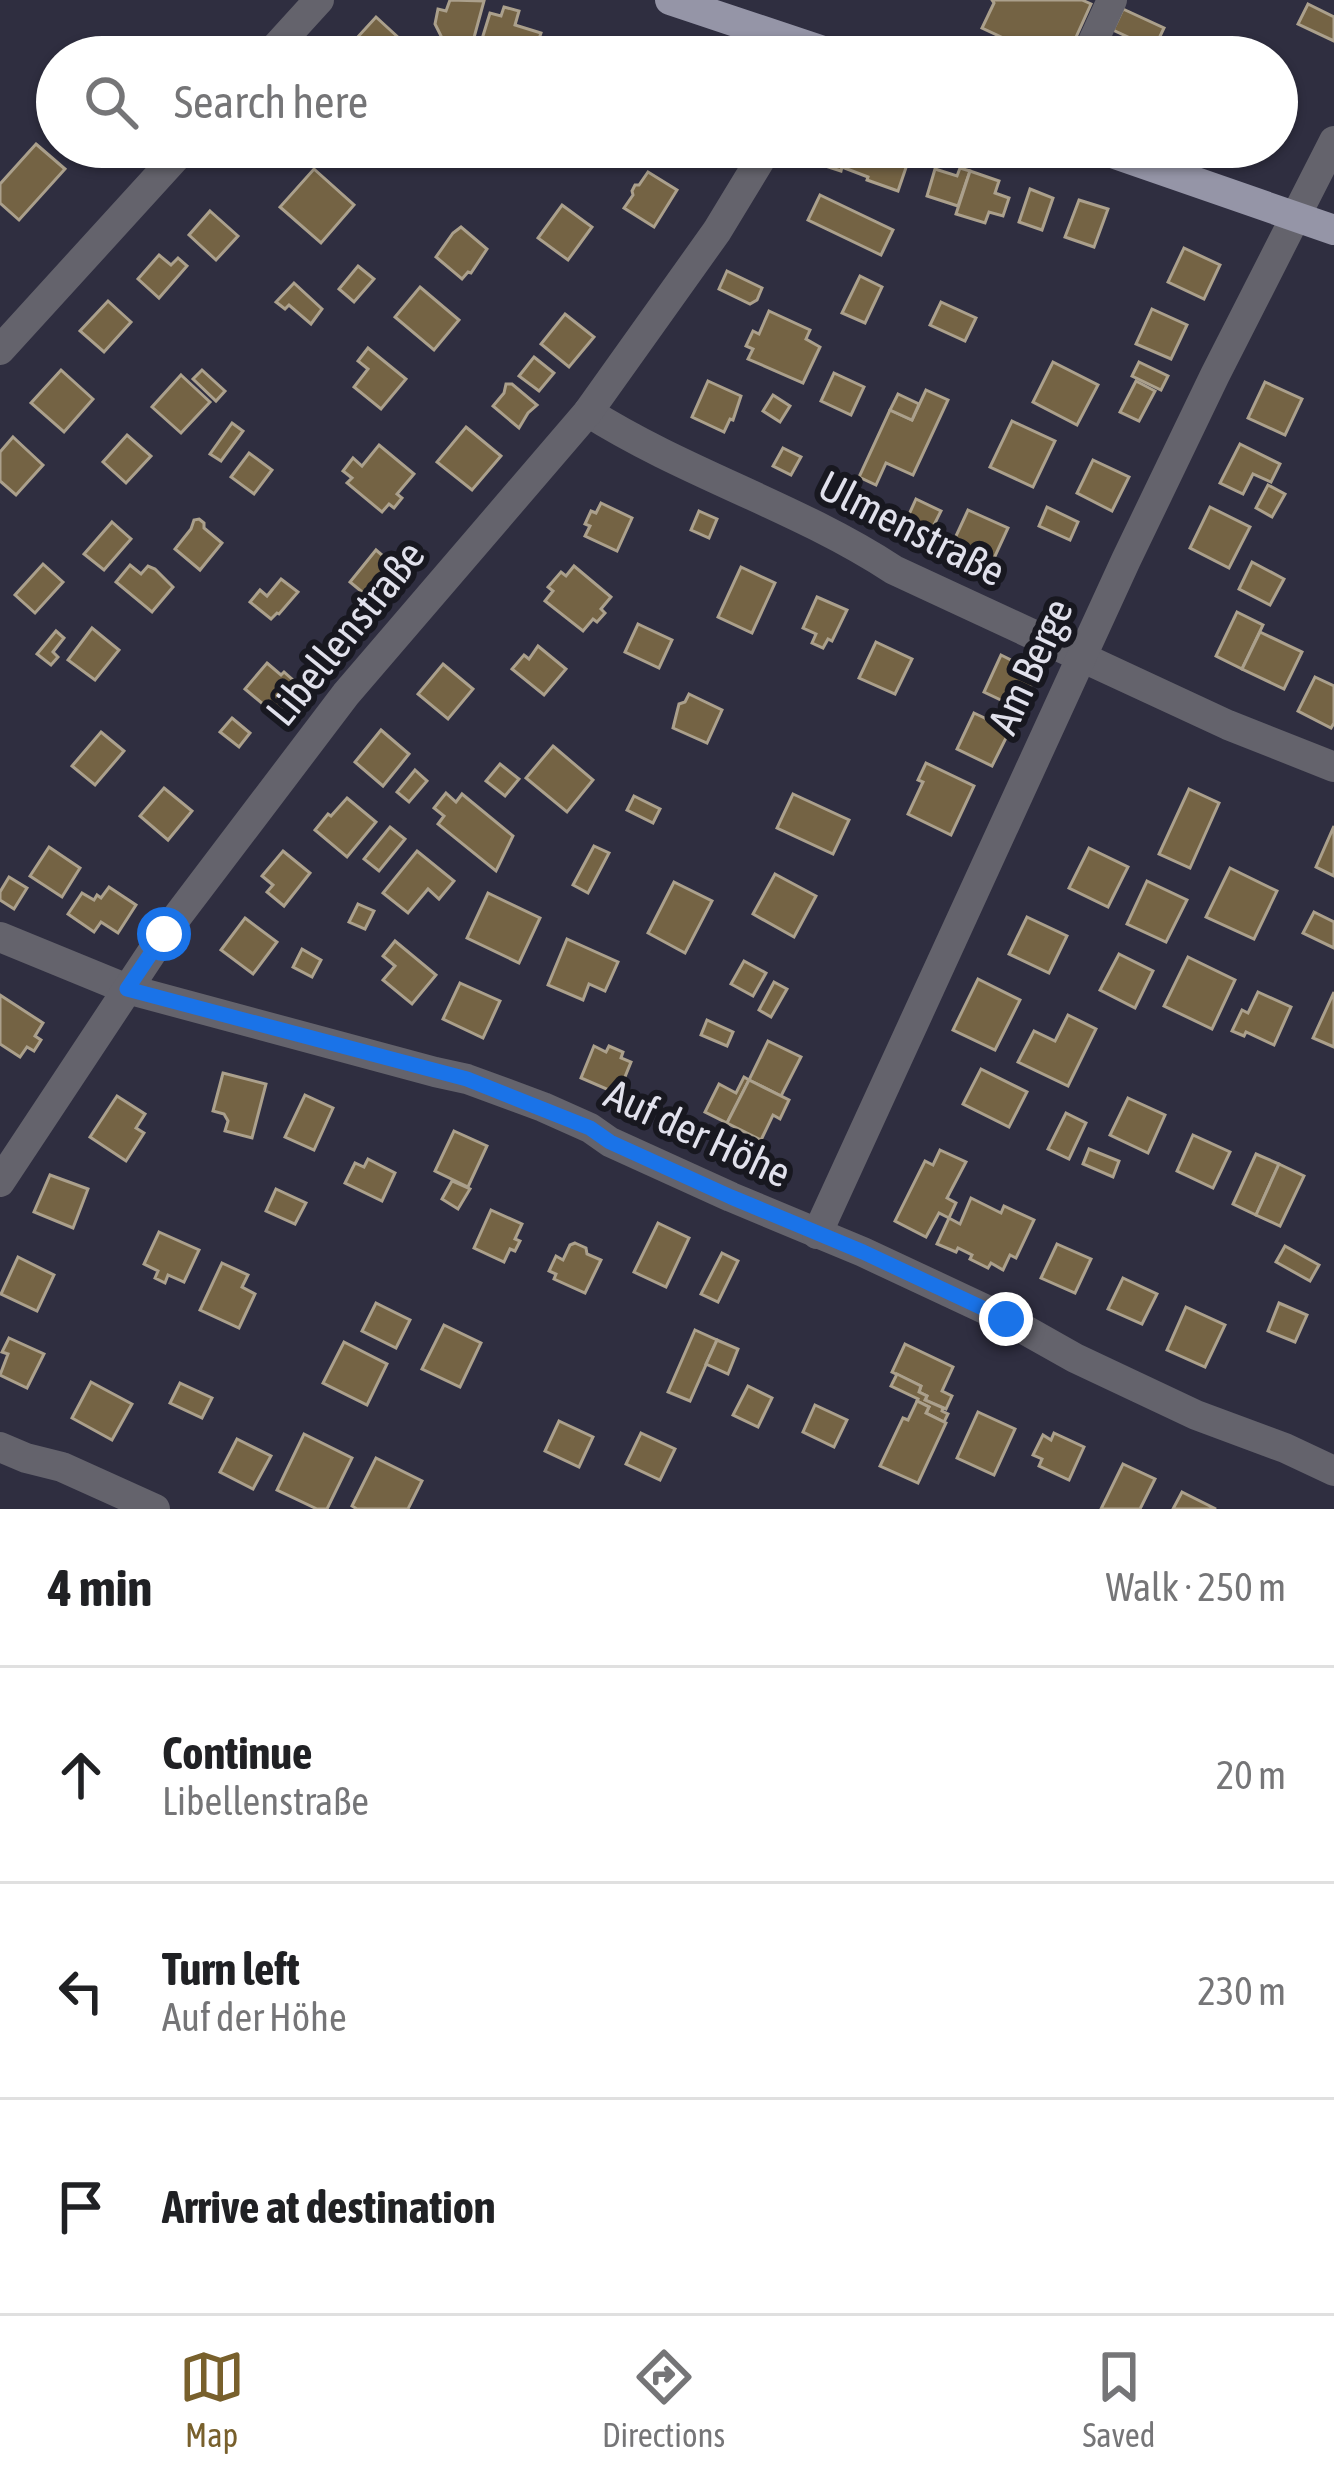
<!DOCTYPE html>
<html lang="en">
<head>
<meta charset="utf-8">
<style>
  :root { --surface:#fff; --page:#f6f6f6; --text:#202124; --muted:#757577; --line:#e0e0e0; --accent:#78602c }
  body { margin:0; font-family:"Asap Condensed",sans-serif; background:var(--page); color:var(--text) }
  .stop { position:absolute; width:36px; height:36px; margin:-27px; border:9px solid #1a73e8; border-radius:50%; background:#fff }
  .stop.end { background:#1a73e8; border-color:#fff; box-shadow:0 3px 12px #0008 }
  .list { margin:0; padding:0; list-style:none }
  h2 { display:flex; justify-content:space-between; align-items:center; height:156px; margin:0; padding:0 48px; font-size:51px }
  h2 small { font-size:39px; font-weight:400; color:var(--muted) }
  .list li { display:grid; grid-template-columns:78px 1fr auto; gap:36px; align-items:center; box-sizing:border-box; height:216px; padding:0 48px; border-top:3px solid var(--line) }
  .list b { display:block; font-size:45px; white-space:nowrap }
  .list p { margin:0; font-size:39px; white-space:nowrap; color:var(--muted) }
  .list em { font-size:39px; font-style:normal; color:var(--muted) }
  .icon { flex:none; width:66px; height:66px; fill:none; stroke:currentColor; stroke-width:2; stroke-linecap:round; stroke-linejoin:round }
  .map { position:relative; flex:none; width:1334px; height:1509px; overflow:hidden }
  .search { position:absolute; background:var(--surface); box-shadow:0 3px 9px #0004; left:36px; right:36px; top:36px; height:132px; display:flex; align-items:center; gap:30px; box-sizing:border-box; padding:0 42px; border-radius:66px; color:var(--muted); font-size:45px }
  .sheet { height:804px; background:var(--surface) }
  nav { display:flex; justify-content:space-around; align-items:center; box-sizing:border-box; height:168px; border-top:3px solid var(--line); background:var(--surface); font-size:33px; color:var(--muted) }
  nav a { display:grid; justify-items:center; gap:6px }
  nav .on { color:var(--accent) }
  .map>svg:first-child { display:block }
  .building { fill:#746344; stroke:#aba08c; stroke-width:3 }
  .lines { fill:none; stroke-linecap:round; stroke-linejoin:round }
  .minor { stroke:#64636c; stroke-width:30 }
  .major { stroke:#9595a7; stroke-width:30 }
  .route { stroke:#1a73e8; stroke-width:15 }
  .labels { text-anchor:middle; stroke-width:12; stroke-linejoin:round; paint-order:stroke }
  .street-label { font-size:42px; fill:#e1e1ec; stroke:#181820 }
</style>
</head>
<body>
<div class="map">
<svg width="1334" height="1509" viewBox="0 0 1334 1509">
  <rect width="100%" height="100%" fill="#2f2e40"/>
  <g class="building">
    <polygon points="450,0 484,1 472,45 442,38 435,24 438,9 446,11"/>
    <polygon points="992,0 1082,0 1091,4 1067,57 1044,57 982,28 994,3"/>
    <polygon points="1308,4 1334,17 1334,41 1298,24"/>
    <polygon points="504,7 519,11 515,25 541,33 537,45 551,49 551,57 493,57 497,43 482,39 490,13 501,16"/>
    <polygon points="1123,9 1164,28 1154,49 1113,30"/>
    <polygon points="376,17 400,39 384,57 350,57 344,52"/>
    <polygon points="36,144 65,169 19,220 0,203 0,184"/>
    <polygon points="818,147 913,147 898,191 867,180 868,177 842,167 841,171 813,162"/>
    <polygon points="960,168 970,171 958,206 927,196 935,169 957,176"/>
    <polygon points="314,169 354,205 321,243 280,207"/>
    <polygon points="970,171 999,181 995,193 1009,198 1003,216 989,212 985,223 956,214"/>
    <polygon points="648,172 677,190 654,227 624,208 633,195 632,191 635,185 639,185"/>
    <polygon points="1030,189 1053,198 1042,230 1019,222"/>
    <polygon points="820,195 893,230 881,255 808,220"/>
    <polygon points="1079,200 1108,209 1094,247 1065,237"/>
    <polygon points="562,205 592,227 568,260 538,238"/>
    <polygon points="210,211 238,236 216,260 189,235"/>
    <polygon points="461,227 487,249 471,273 468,272 462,279 436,257 453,233"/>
    <polygon points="1184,248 1220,265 1204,299 1168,282"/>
    <polygon points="159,255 171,265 178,258 187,266 159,298 138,279"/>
    <polygon points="358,266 374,279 354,302 339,289"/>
    <polygon points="727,271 762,288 757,300 750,304 719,289"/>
    <polygon points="860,276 882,287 865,323 842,313"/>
    <polygon points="294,283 322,309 311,324 289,305 285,309 276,302"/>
    <polygon points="420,287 459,320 434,350 395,317"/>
    <polygon points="108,301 131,322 104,352 80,331"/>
    <polygon points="941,302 976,318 965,341 930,325"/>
    <polygon points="1152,309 1187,325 1171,359 1136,344"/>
    <polygon points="769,311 810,330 806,339 820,347 803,383 748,359 753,349 746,346 753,331 759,334"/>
    <polygon points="565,314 594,337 569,367 541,344"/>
    <polygon points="368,348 406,379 381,409 354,387 368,369 358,361"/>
    <polygon points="534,357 554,373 539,391 519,376"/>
    <polygon points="1053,362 1098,385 1077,425 1033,402"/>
    <polygon points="1139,362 1168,376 1161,390 1132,376"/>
    <polygon points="61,370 93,399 64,432 31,403"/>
    <polygon points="202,370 225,391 216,401 193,379"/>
    <polygon points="834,373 864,387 851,415 821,401"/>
    <polygon points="181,375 210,402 181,433 152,407"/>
    <polygon points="708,381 741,396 733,420 730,419 724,432 692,417"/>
    <polygon points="1136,381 1155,391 1139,421 1120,412"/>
    <polygon points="1265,382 1302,399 1285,435 1248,418"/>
    <polygon points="506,384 512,384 537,405 528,413 519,428 493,406 504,393"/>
    <polygon points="926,390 948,400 913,475 886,463 876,485 859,477 890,410 912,420"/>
    <polygon points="898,394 919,404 912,420 890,410"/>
    <polygon points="773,395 790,406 780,422 763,411"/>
    <polygon points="1012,421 1055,441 1033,487 990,467"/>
    <polygon points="232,423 243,431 221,461 210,454"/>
    <polygon points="466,427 501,456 472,490 437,462"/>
    <polygon points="127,435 151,456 126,483 103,462"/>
    <polygon points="13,437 43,465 16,495 0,481 0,452"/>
    <polygon points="1240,444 1280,464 1271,482 1253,474 1243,494 1220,483"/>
    <polygon points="379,445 414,474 397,494 402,498 394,508 389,504 382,512 347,483 352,478 343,471 353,458 362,466"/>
    <polygon points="783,448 801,457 791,475 773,466"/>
    <polygon points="249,453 272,470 254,494 231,477"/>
    <polygon points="1093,460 1129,477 1112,511 1077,493"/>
    <polygon points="1268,485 1285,494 1272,517 1256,508"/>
    <polygon points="916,499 941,511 930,533 906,521"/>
    <polygon points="601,503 632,518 617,551 585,536 590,526 585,524 591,511 596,513"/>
    <polygon points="1047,507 1078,522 1070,540 1039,526"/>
    <polygon points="1210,507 1250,527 1229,568 1190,548"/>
    <polygon points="968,510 1008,528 990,567 950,549"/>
    <polygon points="699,511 717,519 709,538 691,530"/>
    <polygon points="199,519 204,523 204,528 222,543 200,570 175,549 191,529 194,520"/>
    <polygon points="112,522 131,539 104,570 84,554"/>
    <polygon points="376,550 403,573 378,605 350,582"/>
    <polygon points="1252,562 1284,579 1270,605 1239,589"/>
    <polygon points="43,564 63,582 35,613 15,595"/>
    <polygon points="130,565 141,574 148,566 155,569 173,587 152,612 116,582"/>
    <polygon points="574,566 611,597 601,609 605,613 597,622 593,619 583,631 545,601 553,591 548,587 561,572 566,576"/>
    <polygon points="741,567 775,583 752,633 718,617"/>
    <polygon points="281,579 298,592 279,614 277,613 271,619 250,602 260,590 267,596"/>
    <polygon points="817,597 847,610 832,641 828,639 823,648 812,643 816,634 803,628"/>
    <polygon points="1237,612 1263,625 1242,669 1216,656"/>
    <polygon points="638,624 672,640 659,668 625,652"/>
    <polygon points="92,628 119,650 95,680 68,660"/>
    <polygon points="56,631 64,638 53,652 58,657 51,665 37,654"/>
    <polygon points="1260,632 1302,652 1284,689 1242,669"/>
    <polygon points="876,642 912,659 895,694 859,678"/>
    <polygon points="538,646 566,669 544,695 512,669 524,655 529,659"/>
    <polygon points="1001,655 1037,673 1020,709 984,692"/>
    <polygon points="267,663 281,675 284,672 293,680 291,683 297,689 276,715 245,689"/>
    <polygon points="443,664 473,689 448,719 418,694"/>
    <polygon points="1315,677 1334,686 1334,723 1331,728 1298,711"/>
    <polygon points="689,694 722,710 707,743 673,728 679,704 685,702"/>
    <polygon points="974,713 1010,730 992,766 957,749"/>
    <polygon points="232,718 250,733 239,747 220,732"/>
    <polygon points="381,730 409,754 383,786 355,762"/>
    <polygon points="101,732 124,751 95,785 72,766"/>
    <polygon points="553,746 593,780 567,812 526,778"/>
    <polygon points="926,763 974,786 951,835 908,814 923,782 918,780"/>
    <polygon points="500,764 519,779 505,796 486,781"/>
    <polygon points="415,770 427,781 409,802 397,792"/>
    <polygon points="164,788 192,811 168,840 140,816"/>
    <polygon points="1189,789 1219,803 1190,868 1159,854"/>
    <polygon points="446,793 456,802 462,794 513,836 496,871 438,824 444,816 434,808"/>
    <polygon points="793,794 849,820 833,854 777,828"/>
    <polygon points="634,796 660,809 653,823 627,810"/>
    <polygon points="347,798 376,822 347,857 315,830 328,814 331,816"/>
    <polygon points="1334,826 1334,876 1316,867"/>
    <polygon points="390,827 405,839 379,871 364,859"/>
    <polygon points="594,846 609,853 588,893 573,885"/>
    <polygon points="49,847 80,868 62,897 30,876"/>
    <polygon points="1089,848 1128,867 1108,907 1069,888"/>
    <polygon points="283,851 310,873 284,906 267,892 273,885 262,876"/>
    <polygon points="417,851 454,881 439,899 428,889 408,913 383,893"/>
    <polygon points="1230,868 1277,891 1254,939 1206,917"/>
    <polygon points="775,874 816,896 794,937 753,914"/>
    <polygon points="9,877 27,888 14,909 0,900 0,892"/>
    <polygon points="1147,881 1187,900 1166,942 1127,924"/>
    <polygon points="674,882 712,901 685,953 648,933"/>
    <polygon points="109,887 136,905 118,933 101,922 94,932 68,914 82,893 94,900 97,895 101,898"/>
    <polygon points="488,893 540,918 519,963 467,938"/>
    <polygon points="358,904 374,911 365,929 349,922"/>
    <polygon points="1314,912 1334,922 1334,948 1303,933"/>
    <polygon points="1027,917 1067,936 1049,973 1009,954"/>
    <polygon points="245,918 277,942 253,974 221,950"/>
    <polygon points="567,939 618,962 605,991 589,984 583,1000 548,985"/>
    <polygon points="395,941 436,975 412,1004 383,980 395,966 383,956"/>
    <polygon points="302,949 321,960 312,977 293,967"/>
    <polygon points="1119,954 1153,971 1135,1008 1100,990"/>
    <polygon points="1188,957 1235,980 1212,1029 1164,1006"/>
    <polygon points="744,961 766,973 753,996 731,984"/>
    <polygon points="978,979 1020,1000 995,1050 953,1030"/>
    <polygon points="774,982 787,989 771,1017 759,1010"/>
    <polygon points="460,983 500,1001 483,1038 443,1019"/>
    <polygon points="1258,992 1291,1007 1274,1045 1246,1032 1244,1036 1232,1031 1242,1010 1248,1013"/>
    <polygon points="1334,992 1334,1047 1313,1038"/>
    <polygon points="0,995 43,1023 35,1036 41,1040 34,1051 27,1047 20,1057 0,1044"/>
    <polygon points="1068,1015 1096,1029 1068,1086 1018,1062 1034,1031 1055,1041"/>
    <polygon points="707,1020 733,1032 727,1046 701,1035"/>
    <polygon points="768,1041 801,1057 781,1096 749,1080"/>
    <polygon points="594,1046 606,1052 609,1046 623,1052 621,1058 631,1062 618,1094 581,1078"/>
    <polygon points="981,1069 1027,1092 1009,1127 963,1104"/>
    <polygon points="223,1073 266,1084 252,1138 225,1131 228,1121 224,1114 213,1111"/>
    <polygon points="744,1077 749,1080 727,1123 705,1112 719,1084 736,1093"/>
    <polygon points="749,1080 789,1100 780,1119 773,1115 761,1140 727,1123"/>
    <polygon points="305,1095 333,1108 314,1150 285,1137"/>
    <polygon points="117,1096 145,1114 136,1128 144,1133 126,1161 90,1137"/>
    <polygon points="1128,1098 1165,1115 1148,1153 1110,1135"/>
    <polygon points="1066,1113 1086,1123 1069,1159 1048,1149"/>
    <polygon points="454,1131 487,1146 468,1187 435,1171"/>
    <polygon points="1193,1135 1230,1152 1213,1188 1177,1171"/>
    <polygon points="1089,1149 1119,1161 1113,1177 1083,1164"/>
    <polygon points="940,1150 966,1162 947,1198 956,1203 949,1218 939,1213 926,1237 895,1221 925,1161 933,1165"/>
    <polygon points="1256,1154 1279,1164 1256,1215 1233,1204"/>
    <polygon points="368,1159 395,1173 382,1201 345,1183 355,1163 364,1167"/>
    <polygon points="1279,1164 1304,1176 1280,1226 1256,1215"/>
    <polygon points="50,1175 88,1189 73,1228 34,1212"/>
    <polygon points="452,1181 470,1189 458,1209 442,1199"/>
    <polygon points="276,1189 306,1203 295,1224 266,1211"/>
    <polygon points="971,1198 1001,1213 1004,1206 1034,1220 1016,1258 1010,1255 1003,1270 991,1263 988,1268 970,1259 972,1255 958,1248 956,1252 937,1244 949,1218 960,1224"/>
    <polygon points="491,1210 522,1224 515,1239 520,1241 515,1251 510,1249 504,1262 474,1248"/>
    <polygon points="658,1223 689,1238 666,1287 634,1272"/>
    <polygon points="159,1232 199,1250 184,1282 168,1275 165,1283 155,1278 158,1271 144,1264"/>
    <polygon points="575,1243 586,1248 587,1254 601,1260 585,1293 554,1279 556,1274 549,1271 556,1256 563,1260 570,1245"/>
    <polygon points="1057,1244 1091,1259 1075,1293 1041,1278"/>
    <polygon points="1285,1246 1319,1265 1310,1281 1276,1262"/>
    <polygon points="722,1253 738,1261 718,1302 701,1294"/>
    <polygon points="18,1257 54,1275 37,1311 1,1294"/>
    <polygon points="222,1263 248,1275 242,1287 255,1294 239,1328 200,1310"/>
    <polygon points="1123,1278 1157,1294 1142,1324 1108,1309"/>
    <polygon points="376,1303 410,1320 396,1348 362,1331"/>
    <polygon points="1279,1303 1307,1315 1295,1342 1268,1331"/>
    <polygon points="1186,1307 1225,1325 1205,1367 1167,1350"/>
    <polygon points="444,1325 481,1343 460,1387 422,1369"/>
    <polygon points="695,1330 717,1340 690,1401 668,1392"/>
    <polygon points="9,1338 44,1354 27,1388 0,1375 8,1354 2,1352"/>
    <polygon points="717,1340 738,1349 728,1374 706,1364"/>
    <polygon points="344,1342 387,1364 367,1405 323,1383"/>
    <polygon points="905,1344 953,1367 942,1391 952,1396 946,1409 925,1400 927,1396 919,1392 921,1386 892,1372"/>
    <polygon points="897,1374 921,1386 919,1392 927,1396 925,1400 943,1408 942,1411 948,1414 944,1422 926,1413 929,1407 917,1401 918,1399 891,1386"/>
    <polygon points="91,1382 132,1404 112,1440 72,1418"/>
    <polygon points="180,1383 212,1398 202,1418 170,1403"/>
    <polygon points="748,1386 772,1398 758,1427 733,1415"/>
    <polygon points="917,1401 929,1407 926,1413 946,1423 918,1483 880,1466 903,1418 908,1420"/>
    <polygon points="815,1405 847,1420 834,1447 803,1432"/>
    <polygon points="978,1412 1015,1429 994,1475 957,1458"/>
    <polygon points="559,1421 593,1437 579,1467 545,1451"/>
    <polygon points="641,1433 675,1449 660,1480 626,1464"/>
    <polygon points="1054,1433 1084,1447 1069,1480 1039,1466 1042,1459 1033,1455 1043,1435 1051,1440"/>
    <polygon points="304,1434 352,1458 327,1509 317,1509 277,1490"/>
    <polygon points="237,1439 271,1456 253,1489 220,1472"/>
    <polygon points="376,1458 422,1481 408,1509 357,1509 352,1506"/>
    <polygon points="1123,1464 1155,1479 1140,1509 1101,1509"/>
    <polygon points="1182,1492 1216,1509 1173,1509"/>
  </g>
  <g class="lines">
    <g class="minor">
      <polyline points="267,57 319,0"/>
      <polyline points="1086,57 1112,0"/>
      <polyline points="0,350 185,147"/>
      <path d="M588 412C686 474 798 507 894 570L1228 725 1334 767"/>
      <polyline points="0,937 127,989 435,1072 467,1079 543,1107 590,1128 610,1142 731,1197 863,1252 1006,1319 1075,1358 1196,1415 1285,1448 1334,1471"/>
      <polyline points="0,1182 164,934 346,694 588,412 717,231 768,147"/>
      <polyline points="817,1234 1126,560 1215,375 1334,141"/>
      <polyline points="0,1447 26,1458 62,1467 155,1509"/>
    </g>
    <g class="major">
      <polyline points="670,0 841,57"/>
      <polyline points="1095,147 1334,230"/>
    </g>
  </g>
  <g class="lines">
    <polyline class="route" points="164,934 127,989 467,1079 590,1128 610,1142 731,1197 863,1252 1006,1319"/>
  </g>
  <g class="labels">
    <g class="street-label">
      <text transform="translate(912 528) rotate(27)" y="15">Ulmenstraße</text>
      <text transform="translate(345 633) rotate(-51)" y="15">Libellenstraße</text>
      <text transform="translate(1030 666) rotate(-65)" y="15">Am Berge</text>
      <text transform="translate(698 1133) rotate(25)" y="15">Auf der Höhe</text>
    </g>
  </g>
</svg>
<div class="stop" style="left:164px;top:934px"></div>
<div class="stop end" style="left:1006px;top:1319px"></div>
<div class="search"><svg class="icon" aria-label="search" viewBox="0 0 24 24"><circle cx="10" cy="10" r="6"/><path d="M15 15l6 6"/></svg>Search here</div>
</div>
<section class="sheet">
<h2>4 min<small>Walk · 250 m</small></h2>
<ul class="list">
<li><svg class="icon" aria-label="ahead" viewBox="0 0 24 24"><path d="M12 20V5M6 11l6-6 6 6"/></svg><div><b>Continue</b><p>Libellenstraße</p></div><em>20 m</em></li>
<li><svg class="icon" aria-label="left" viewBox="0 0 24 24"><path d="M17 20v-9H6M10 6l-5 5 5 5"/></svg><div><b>Turn left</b><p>Auf der Höhe</p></div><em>230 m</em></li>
<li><svg class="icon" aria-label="arrive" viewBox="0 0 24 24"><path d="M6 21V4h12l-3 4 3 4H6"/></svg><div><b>Arrive at destination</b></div></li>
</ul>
</section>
<nav>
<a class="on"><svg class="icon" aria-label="map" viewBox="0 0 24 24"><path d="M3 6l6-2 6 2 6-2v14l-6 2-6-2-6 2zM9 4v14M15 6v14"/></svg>Map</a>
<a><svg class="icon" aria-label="directions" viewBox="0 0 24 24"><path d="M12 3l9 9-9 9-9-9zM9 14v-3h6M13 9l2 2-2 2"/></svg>Directions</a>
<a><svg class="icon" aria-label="saved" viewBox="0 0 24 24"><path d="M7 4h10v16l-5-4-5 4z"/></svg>Saved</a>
</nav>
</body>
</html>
